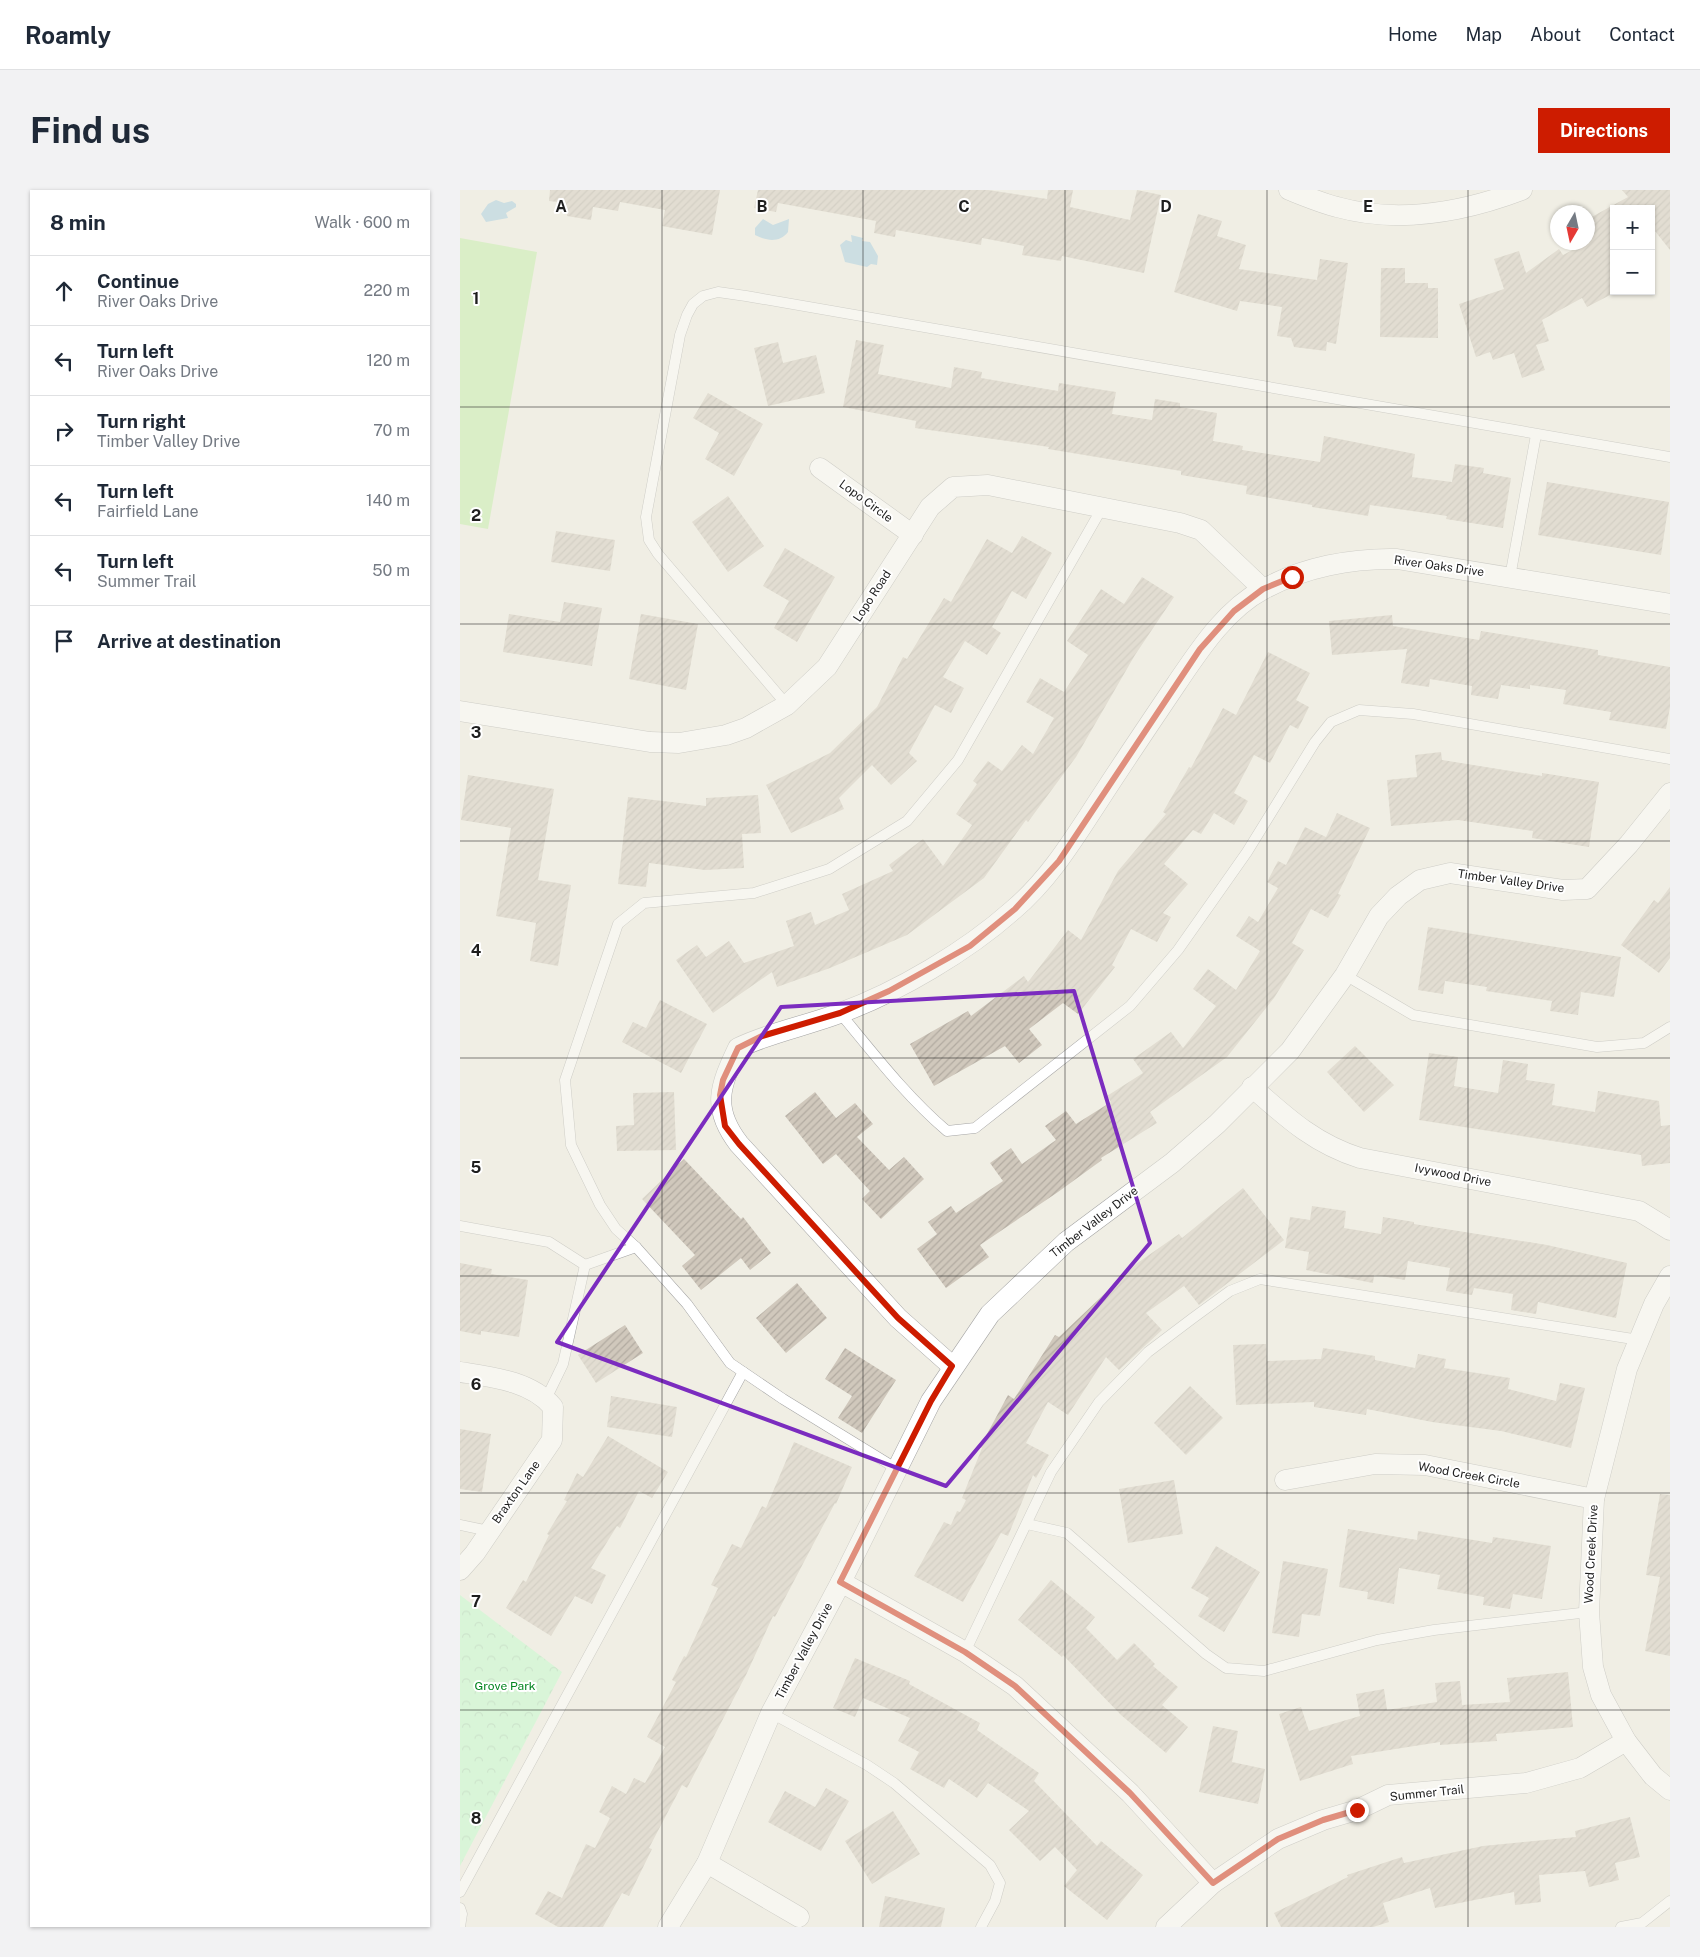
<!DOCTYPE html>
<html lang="en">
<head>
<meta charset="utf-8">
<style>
  :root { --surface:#fff; --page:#f2f2f3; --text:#1f2937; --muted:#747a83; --line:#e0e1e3; --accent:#cd1c00 }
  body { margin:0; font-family:"Public Sans",sans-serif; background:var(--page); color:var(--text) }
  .controls { position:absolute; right:15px; top:15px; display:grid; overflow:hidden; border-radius:0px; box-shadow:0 1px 4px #0004 }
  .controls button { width:45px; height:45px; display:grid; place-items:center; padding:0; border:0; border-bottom:1px solid var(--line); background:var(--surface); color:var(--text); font:25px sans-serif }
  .compass { position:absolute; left:1090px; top:15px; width:45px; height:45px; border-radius:50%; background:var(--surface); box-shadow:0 1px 4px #0004; rotate:189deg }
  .stop { position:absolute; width:15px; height:15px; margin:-11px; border:4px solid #cd1c00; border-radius:50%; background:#fff }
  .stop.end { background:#cd1c00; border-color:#fff; box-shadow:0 1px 5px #0008 }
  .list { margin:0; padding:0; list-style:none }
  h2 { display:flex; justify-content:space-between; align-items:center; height:65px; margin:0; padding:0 20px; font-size:21px }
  h2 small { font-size:16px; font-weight:400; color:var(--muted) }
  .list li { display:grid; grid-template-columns:32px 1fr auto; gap:15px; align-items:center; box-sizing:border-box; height:70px; padding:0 20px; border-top:1px solid var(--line) }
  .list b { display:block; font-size:19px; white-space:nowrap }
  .list p { margin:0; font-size:16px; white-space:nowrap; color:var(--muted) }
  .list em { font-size:16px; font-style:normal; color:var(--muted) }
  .icon { flex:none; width:28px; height:28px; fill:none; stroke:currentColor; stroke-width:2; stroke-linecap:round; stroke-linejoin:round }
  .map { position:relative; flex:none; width:1210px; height:1737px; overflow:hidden; border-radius:0px }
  header { display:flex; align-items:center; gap:30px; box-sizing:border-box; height:70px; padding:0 25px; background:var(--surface); border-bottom:1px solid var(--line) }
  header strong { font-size:24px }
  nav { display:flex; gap:28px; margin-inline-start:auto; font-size:18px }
  .intro { display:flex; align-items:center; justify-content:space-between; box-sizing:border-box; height:120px; padding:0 30px }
  h1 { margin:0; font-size:35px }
  .button { padding:12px 22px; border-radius:0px; background:var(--accent); color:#fff; font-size:18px; font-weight:700 }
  main { display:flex; gap:30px; padding:0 30px }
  aside { flex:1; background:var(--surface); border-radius:0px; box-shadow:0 1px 4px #0004 }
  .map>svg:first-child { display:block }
  .grass { fill:#bfeea5 }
  .park { fill:url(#park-crowns) }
  .water { fill:#a1cae1 }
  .building { fill:url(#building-hatch) }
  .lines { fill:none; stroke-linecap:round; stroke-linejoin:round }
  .service-casing { stroke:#a5a5a5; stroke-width:11 }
  .minor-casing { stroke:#a5a5a5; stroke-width:21 }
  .service { stroke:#fff; stroke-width:10 }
  .minor { stroke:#fff; stroke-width:20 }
  .route { stroke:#cd1c00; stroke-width:6 }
  .marked { fill:none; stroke:#7b2cbf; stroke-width:4; stroke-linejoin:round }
  .grid { fill:none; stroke:#1e1e1e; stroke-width:1; stroke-opacity:0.55 }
  .labels { text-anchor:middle; stroke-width:4; stroke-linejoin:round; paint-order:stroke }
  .street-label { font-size:12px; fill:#1e1e1e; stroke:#fff }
  .park-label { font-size:12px; fill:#038520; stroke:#fff }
  .grid-label { font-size:16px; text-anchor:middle; font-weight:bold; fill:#1e1e1e; stroke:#fff; stroke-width:4; stroke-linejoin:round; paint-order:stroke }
</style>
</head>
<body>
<header>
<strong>Roamly</strong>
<nav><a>Home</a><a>Map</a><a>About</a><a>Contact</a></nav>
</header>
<div class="intro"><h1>Find us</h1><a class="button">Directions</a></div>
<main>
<aside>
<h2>8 min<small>Walk · 600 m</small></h2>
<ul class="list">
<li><svg class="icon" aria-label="ahead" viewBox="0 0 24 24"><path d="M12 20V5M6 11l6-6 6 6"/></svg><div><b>Continue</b><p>River Oaks Drive</p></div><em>220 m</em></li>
<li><svg class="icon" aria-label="left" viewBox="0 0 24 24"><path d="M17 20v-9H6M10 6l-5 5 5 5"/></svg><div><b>Turn left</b><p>River Oaks Drive</p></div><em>120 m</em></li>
<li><svg class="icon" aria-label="right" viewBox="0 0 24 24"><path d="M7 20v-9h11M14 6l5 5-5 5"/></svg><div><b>Turn right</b><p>Timber Valley Drive</p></div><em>70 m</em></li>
<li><svg class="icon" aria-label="left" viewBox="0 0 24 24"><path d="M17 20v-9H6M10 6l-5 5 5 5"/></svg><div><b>Turn left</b><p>Fairfield Lane</p></div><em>140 m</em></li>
<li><svg class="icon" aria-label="left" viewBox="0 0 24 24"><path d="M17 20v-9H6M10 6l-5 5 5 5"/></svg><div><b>Turn left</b><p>Summer Trail</p></div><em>50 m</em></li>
<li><svg class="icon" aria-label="arrive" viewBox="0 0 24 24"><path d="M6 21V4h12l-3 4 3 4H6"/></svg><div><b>Arrive at destination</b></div></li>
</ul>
</aside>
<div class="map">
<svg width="1210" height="1737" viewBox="0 0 1210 1737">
  <defs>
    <pattern id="park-crowns" width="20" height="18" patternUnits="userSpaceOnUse" patternTransform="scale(1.25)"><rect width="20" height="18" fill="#bdfdcb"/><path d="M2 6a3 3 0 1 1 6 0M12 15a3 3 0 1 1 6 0" fill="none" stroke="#a2d8ae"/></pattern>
    <pattern id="building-hatch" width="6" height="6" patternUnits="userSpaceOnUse" patternTransform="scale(1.25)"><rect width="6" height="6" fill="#d0c8bc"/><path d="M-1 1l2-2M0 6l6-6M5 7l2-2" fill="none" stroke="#b2aba1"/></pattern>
  </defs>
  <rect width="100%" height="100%" fill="#f0eee4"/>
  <polygon class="grass" points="0,48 77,62 28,339 0,334"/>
  <polygon class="park" points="0,1405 102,1482 0,1676"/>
  <g class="water">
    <polygon points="36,10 44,13 52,11 56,14 56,17 46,23 48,28 26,32 21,24 28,14"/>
    <path d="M303 29 313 35 329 29 328 42C320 53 306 51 295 45V38Z"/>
    <polygon points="391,45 403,48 402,51 410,52 418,66 417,75 411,74 407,77 385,72 380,55 386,50 392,52"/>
  </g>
  <g class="building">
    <polygon points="90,0 260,0 252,45 202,36 205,20 160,12 158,21 133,17 131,30 107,26 106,13 89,11"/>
    <polygon points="298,0 528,0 587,9 588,0 613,0 610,17 670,30 677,0 701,5 684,83 602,66 601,71 562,65 564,56 522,48 521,55 436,40 435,47 414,43 416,31 318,13 316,22 294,18"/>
    <polygon points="1162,0 1210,0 1210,60 1191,36 1191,19 1154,19 1154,103 1127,117 1122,108 1082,130 1089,151 1076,155 1085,180 1062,188 1054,163 1033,170 1030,162 1016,167 999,114 1044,99 1034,69 1059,61 1066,83 1099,59 1103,65 1128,52 1128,29 1168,7"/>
    <polygon points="738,24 762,31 757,46 786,55 779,79 857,90 860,69 888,73 876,154 867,152 866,161 834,157 831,148 817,146 822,117 780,111 777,121 714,102"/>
    <polygon points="921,78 945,78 945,93 968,93 968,98 978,98 978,148 920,147"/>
    <polygon points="396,150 424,155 418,184 491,198 494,177 522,182 521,188 598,201 599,193 656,202 652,224 692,230 695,209 720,213 720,217 757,223 753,251 783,256 782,260 860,272 864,246 955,264 952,287 992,292 995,274 1024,278 1023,283 1051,288 1043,338 986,329 987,326 910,315 908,326 852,317 852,315 786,304 787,296 721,285 721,281 588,259 589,257 455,238 456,231 383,217"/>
    <polygon points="318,152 323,173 356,165 365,203 308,216 294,158"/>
    <polygon points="248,203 303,234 274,286 245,269 259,243 233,228"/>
    <polygon points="1087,292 1209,312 1201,365 1078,345"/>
    <polygon points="268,306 304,356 268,382 232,332"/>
    <polygon points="96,341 155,350 150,381 91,372"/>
    <polygon points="562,346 592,363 566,409 552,401 532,437 541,443 527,465 505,451 483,487 504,498 491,523 475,515 449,563 457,571 431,595 412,575 379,608 384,619 331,643 306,595 370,563 417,517 443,467 447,469 484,408 491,412 527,349 552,363"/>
    <polygon points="325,358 375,387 337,452 314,438 329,411 303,396"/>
    <polygon points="682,387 714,407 675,465 616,567 568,632 566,630 524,688 447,745 370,778 317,797 312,782 253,823 216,770 237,755 246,767 269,751 284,773 334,756 326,731 351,722 355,735 389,720 382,704 433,681 429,675 463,649 483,676 512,635 496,624 517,594 513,591 528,571 542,581 562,555 573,564 594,528 566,512 580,488 604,502 628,465 607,451 641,399 664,414"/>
    <polygon points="104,412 142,418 132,476 43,462 49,424 100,432"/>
    <polygon points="181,424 238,434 226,500 169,489"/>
    <polygon points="932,425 933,436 1019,450 1021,441 1138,460 1138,465 1210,477 1210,517 1206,539 1149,530 1151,522 1103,514 1106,500 1070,495 1070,499 1041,495 1038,509 1011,505 1012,496 970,489 969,497 941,493 947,459 872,465 869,431"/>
    <polygon points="808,462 850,483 836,510 849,517 838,539 830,535 810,573 794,565 774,603 788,611 774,635 754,623 741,644 733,640 704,674 728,694 703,723 711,727 697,752 671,739 652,775 655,777 618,824 603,813 569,839 582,855 559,873 545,856 474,896 450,854 508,821 511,826 564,786 568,792 608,740 621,750 658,681 706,624 703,622 729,577 731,578 763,518 776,525"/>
    <polygon points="981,562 982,570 1082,586 1082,583 1139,592 1129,657 1072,648 1073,641 998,630 931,636 927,590 957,587 955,565"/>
    <polygon points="8,585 94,599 78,690 111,695 98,776 70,771 76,733 36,726 51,638 1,630"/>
    <polygon points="298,605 301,643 282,644 284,678 245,680 189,673 186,697 158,694 168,607 246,616 246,608"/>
    <polygon points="877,623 910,638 878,704 881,705 868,728 851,719 832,753 844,760 814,808 767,867 690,922 697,933 641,968 642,970 598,1002 520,1055 529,1067 486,1098 457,1059 477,1044 468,1032 491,1016 496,1023 543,991 530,973 551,958 562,974 596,950 585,936 606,921 616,934 651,912 647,906 683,883 673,869 711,842 723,858 756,816 733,799 748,779 776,800 800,761 776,746 789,726 798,732 818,698 807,692 818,671 826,675 845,637 866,647"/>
    <polygon points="1210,697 1210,768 1199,783 1161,755 1194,710 1198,713"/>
    <polygon points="968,737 1161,767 1154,807 1121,802 1118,825 1090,821 1092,811 1026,801 1027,797 985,791 983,804 958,800"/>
    <polygon points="200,810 247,834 221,883 162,852 173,832 186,838"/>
    <polygon points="895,856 934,895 904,922 867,882"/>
    <polygon points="969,863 998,867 994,896 1038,903 1043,870 1068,874 1066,890 1095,894 1092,915 1135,922 1138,901 1199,911 1201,936 1210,935 1210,973 1182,976 1181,965 959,930"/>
    <polygon points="214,902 216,960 157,961 156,936 174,935 173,903"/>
    <polygon points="355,902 376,928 395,913 413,934 397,947 429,980 444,967 464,989 421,1029 402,1009 410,1001 376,964 363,974 325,926"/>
    <polygon points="224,969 281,1029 283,1027 311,1063 290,1080 281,1068 241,1100 222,1076 235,1065 182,1009"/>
    <polygon points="783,998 824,1050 739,1115 724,1096 686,1123 702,1140 659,1180 646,1167 608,1225 588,1212 566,1253 589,1265 576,1288 573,1285 548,1346 541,1343 503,1412 454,1386 484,1332 491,1335 497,1321 500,1322 506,1310 502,1308 522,1258 520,1257 548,1205 554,1209 595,1145 599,1147 676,1074 719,1044 722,1048"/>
    <polygon points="852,1016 886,1021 884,1038 921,1044 923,1027 954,1032 954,1034 1087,1055 1167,1073 1156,1128 1078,1112 1076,1124 1051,1120 1053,1104 1014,1098 1012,1105 986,1101 990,1078 948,1071 945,1090 914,1085 913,1093 846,1080 849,1062 825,1058 830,1027 850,1030"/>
    <polygon points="0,1073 32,1079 31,1084 68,1090 59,1147 21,1141 21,1145 0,1141"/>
    <polygon points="337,1093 367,1128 326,1163 296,1128"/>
    <polygon points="165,1135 183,1163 136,1193 118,1165"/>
    <polygon points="806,1154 807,1171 861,1169 863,1158 915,1166 915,1170 955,1178 958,1164 986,1169 984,1178 1050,1188 1048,1199 1096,1211 1100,1193 1125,1198 1111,1258 1041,1241 972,1232 907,1219 906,1225 854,1217 854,1212 776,1215 773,1155"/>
    <polygon points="385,1158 436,1190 402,1243 378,1228 392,1206 365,1189"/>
    <polygon points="730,1196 763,1228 726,1265 694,1233"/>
    <polygon points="151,1206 217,1217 212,1247 147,1237"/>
    <polygon points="0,1239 31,1244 22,1302 0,1299"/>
    <polygon points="148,1246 208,1282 192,1308 179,1301 160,1338 157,1336 131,1378 146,1385 132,1414 115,1406 91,1446 46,1418 63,1390 66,1392 89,1345 87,1344 107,1311 104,1310 117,1283 123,1287"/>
    <polygon points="334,1252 392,1277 376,1314 375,1313 315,1427 313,1426 286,1485 227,1598 222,1595 189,1658 192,1659 169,1706 162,1703 143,1737 98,1737 75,1724 88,1701 102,1708 126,1654 135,1658 150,1628 139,1622 152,1596 166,1604 174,1588 185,1593 205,1557 187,1547 216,1492 212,1490 224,1466 226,1467 258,1398 251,1395 272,1354 281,1358 302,1316 306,1318"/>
    <polygon points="714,1290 723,1344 668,1353 659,1299"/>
    <polygon points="1200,1304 1210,1305 1210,1466 1185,1461 1200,1387 1186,1385"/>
    <polygon points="888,1339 957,1350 958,1341 1032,1353 1033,1347 1091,1356 1082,1409 1053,1404 1050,1419 1023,1415 1024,1407 977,1399 980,1385 939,1378 934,1414 907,1409 908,1402 879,1397"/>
    <polygon points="756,1356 800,1382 764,1442 738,1426 749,1408 731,1398"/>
    <polygon points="823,1371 868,1379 860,1426 842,1424 839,1447 812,1443"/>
    <polygon points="591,1390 635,1427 626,1438 657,1470 674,1453 695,1474 693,1476 718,1497 702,1515 728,1537 706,1563 661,1525 603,1465 602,1467 558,1430"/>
    <polygon points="395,1468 450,1491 449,1494 520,1533 517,1540 579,1583 574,1591 637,1656 641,1651 683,1685 647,1730 604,1696 617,1680 595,1657 580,1671 549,1640 569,1621 528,1593 517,1608 489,1589 484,1598 450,1579 459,1562 438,1551 450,1528 403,1508 395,1527 373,1518"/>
    <polygon points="1108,1482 1113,1537 1036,1544 1037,1551 980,1555 980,1552 891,1566 893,1574 840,1591 819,1524 841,1517 849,1541 900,1526 896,1504 924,1499 927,1520 977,1512 975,1493 1000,1491 1002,1515 1050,1512 1047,1488"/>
    <polygon points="753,1536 778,1541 772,1572 805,1579 798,1614 739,1602"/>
    <polygon points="366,1598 389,1611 361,1661 308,1632 325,1601 355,1617"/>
    <polygon points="433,1621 460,1664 412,1694 385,1651"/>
    <polygon points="1170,1627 1180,1667 1155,1673 1159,1690 1129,1697 1125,1681 1079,1685 1081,1712 1055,1715 1054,1702 975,1718 970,1698 923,1713 929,1732 913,1737 821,1737 814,1723 888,1687 887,1685 942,1667 944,1673 1023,1656 1116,1647 1115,1641"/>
    <polygon points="425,1706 485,1718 481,1737 419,1737"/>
  </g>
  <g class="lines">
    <g class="service-casing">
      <g id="service">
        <polyline points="1050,387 1076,245"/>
        <polyline points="327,515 198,364 189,350 186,327 220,145 227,125 233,114 243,106 258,102 286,106 1210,267"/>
        <polyline points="885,785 953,825 1137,857 1184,853 1210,837"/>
        <path d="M380 823C414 864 446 906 487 941L515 938 670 816 718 760 787 662 855 552 871 532 899 520 953 524 1210 569"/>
        <polyline points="0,1036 89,1052 125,1075 103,1174 86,1209"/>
        <polyline points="125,1075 176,1057"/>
        <polyline points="437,1279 323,1209 270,1173 227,1114 176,1057 156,1039 140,1015 111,955 105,890 158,734 184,713 294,703 369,679 447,631 498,570 642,318"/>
        <polyline points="567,1334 607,1343 746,1464 766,1478 804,1481 917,1450 974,1440 1129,1422"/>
        <polyline points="0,1335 29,1341"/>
        <polyline points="505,1462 591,1282 639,1212 688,1162 733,1128 770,1101 800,1089 1179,1150"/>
        <polyline points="311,1523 407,1575 434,1593 530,1675 540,1693 535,1711 521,1737"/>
        <polyline points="0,1702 283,1182"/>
        <polyline points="0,1718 2,1724 0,1737"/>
        <polyline points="1161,1737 1182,1733 1210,1711"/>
      </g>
    </g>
    <g class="minor-casing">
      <g id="minor">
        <path d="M829 0C845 6 861 13 877 17 938 34 1004 22 1062 0"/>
        <polyline points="360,278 453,345"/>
        <polyline points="0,521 190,552 219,553 266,545 286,538 327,515 367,477 470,317 493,297 528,295 720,333 741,340 803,399"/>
        <path d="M792 897C827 928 855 954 900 968L1179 1021 1210 1040"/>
        <polyline points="1210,1086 1194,1114 1167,1179 1134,1309 1129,1422 1133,1477 1141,1505 1166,1551 1193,1586 1210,1600"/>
        <path d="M492 1176 438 1128 279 954C251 918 260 896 278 858 311 842 346 836 380 823 438 802 507 761 553 720 591 688 616 645 643 604 667 567 692 530 717 493 740 459 766 419 804 399 844 377 892 368 937 369L1210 414"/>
        <path d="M0 1182C32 1187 71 1191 93 1217L92 1250 15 1363 0 1380"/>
        <polyline points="825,1290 915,1274 965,1275 1134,1309"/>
        <polyline points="381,1392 505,1462 555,1496 670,1603 753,1693"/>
        <polyline points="247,1673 339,1727"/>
        <polyline points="208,1737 247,1673 311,1523 381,1392 471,1211 530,1124 606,1052 712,973 757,934 830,861 885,785 919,726 938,706 960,690 990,683 1103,700 1127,699 1169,654 1210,603"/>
        <polyline points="706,1737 753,1693 818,1649 863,1630 897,1620 928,1605 1066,1593 1120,1578 1166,1551"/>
      </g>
    </g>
    <use href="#service" class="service"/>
    <use href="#minor" class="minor"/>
  </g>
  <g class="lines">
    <polyline class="route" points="832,387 803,399 774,421 740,459 599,671 555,719 510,756 429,801 380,823 302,846 278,858 263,890 260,905 265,936 279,954 438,1128 492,1176 471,1211 380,1392 505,1462 555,1496 670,1603 753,1693 818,1649 863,1630 897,1620"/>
  </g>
  <path d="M0 0H1210V1737H0ZM614 801 690 1053 486 1296 97 1152 321 817Z" fill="#f0eee4" fill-opacity=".55" fill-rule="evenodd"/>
  <path class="marked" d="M614 801 690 1053 486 1296 97 1152 321 817Z"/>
  <path class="grid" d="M202 0V1737M403 0V1737M605 0V1737M807 0V1737M1008 0V1737M0 217H1210M0 434H1210M0 651H1210M0 868H1210M0 1086H1210M0 1303H1210M0 1520H1210"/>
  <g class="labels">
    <g class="street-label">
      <text transform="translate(406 311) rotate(36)" y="4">Lopo Circle</text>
      <text transform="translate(979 376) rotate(8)" y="4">River Oaks Drive</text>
      <text transform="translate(412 406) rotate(-57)" y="4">Lopo Road</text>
      <text transform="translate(1051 691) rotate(8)" y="4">Timber Valley Drive</text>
      <text transform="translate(993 985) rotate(11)" y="4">Ivywood Drive</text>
      <text transform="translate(634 1032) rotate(-38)" y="4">Timber Valley Drive</text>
      <text transform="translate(1009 1285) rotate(10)" y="4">Wood Creek Circle</text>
      <text transform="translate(56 1302) rotate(-55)" y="4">Braxton Lane</text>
      <text transform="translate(1131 1364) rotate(-87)" y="4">Wood Creek Drive</text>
      <text transform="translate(344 1461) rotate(-62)" y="4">Timber Valley Drive</text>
      <text transform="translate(967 1603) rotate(-6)" y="4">Summer Trail</text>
    </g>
    <g class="park-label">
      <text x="45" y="1500">Grove Park</text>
    </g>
  </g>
  <g class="grid-label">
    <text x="101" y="22">A</text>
    <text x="302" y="22">B</text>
    <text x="504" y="22">C</text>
    <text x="706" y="22">D</text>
    <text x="908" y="22">E</text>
    <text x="16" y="114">1</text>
    <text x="16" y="331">2</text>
    <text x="16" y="548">3</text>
    <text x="16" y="766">4</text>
    <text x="16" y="983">5</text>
    <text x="16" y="1200">6</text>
    <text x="16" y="1417">7</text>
    <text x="16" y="1634">8</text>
  </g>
</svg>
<div class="controls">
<button>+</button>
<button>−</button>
</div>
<svg class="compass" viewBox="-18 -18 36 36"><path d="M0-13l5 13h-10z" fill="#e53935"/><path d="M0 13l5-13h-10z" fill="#747a83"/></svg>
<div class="stop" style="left:832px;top:387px"></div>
<div class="stop end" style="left:897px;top:1620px"></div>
</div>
</main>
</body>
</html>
